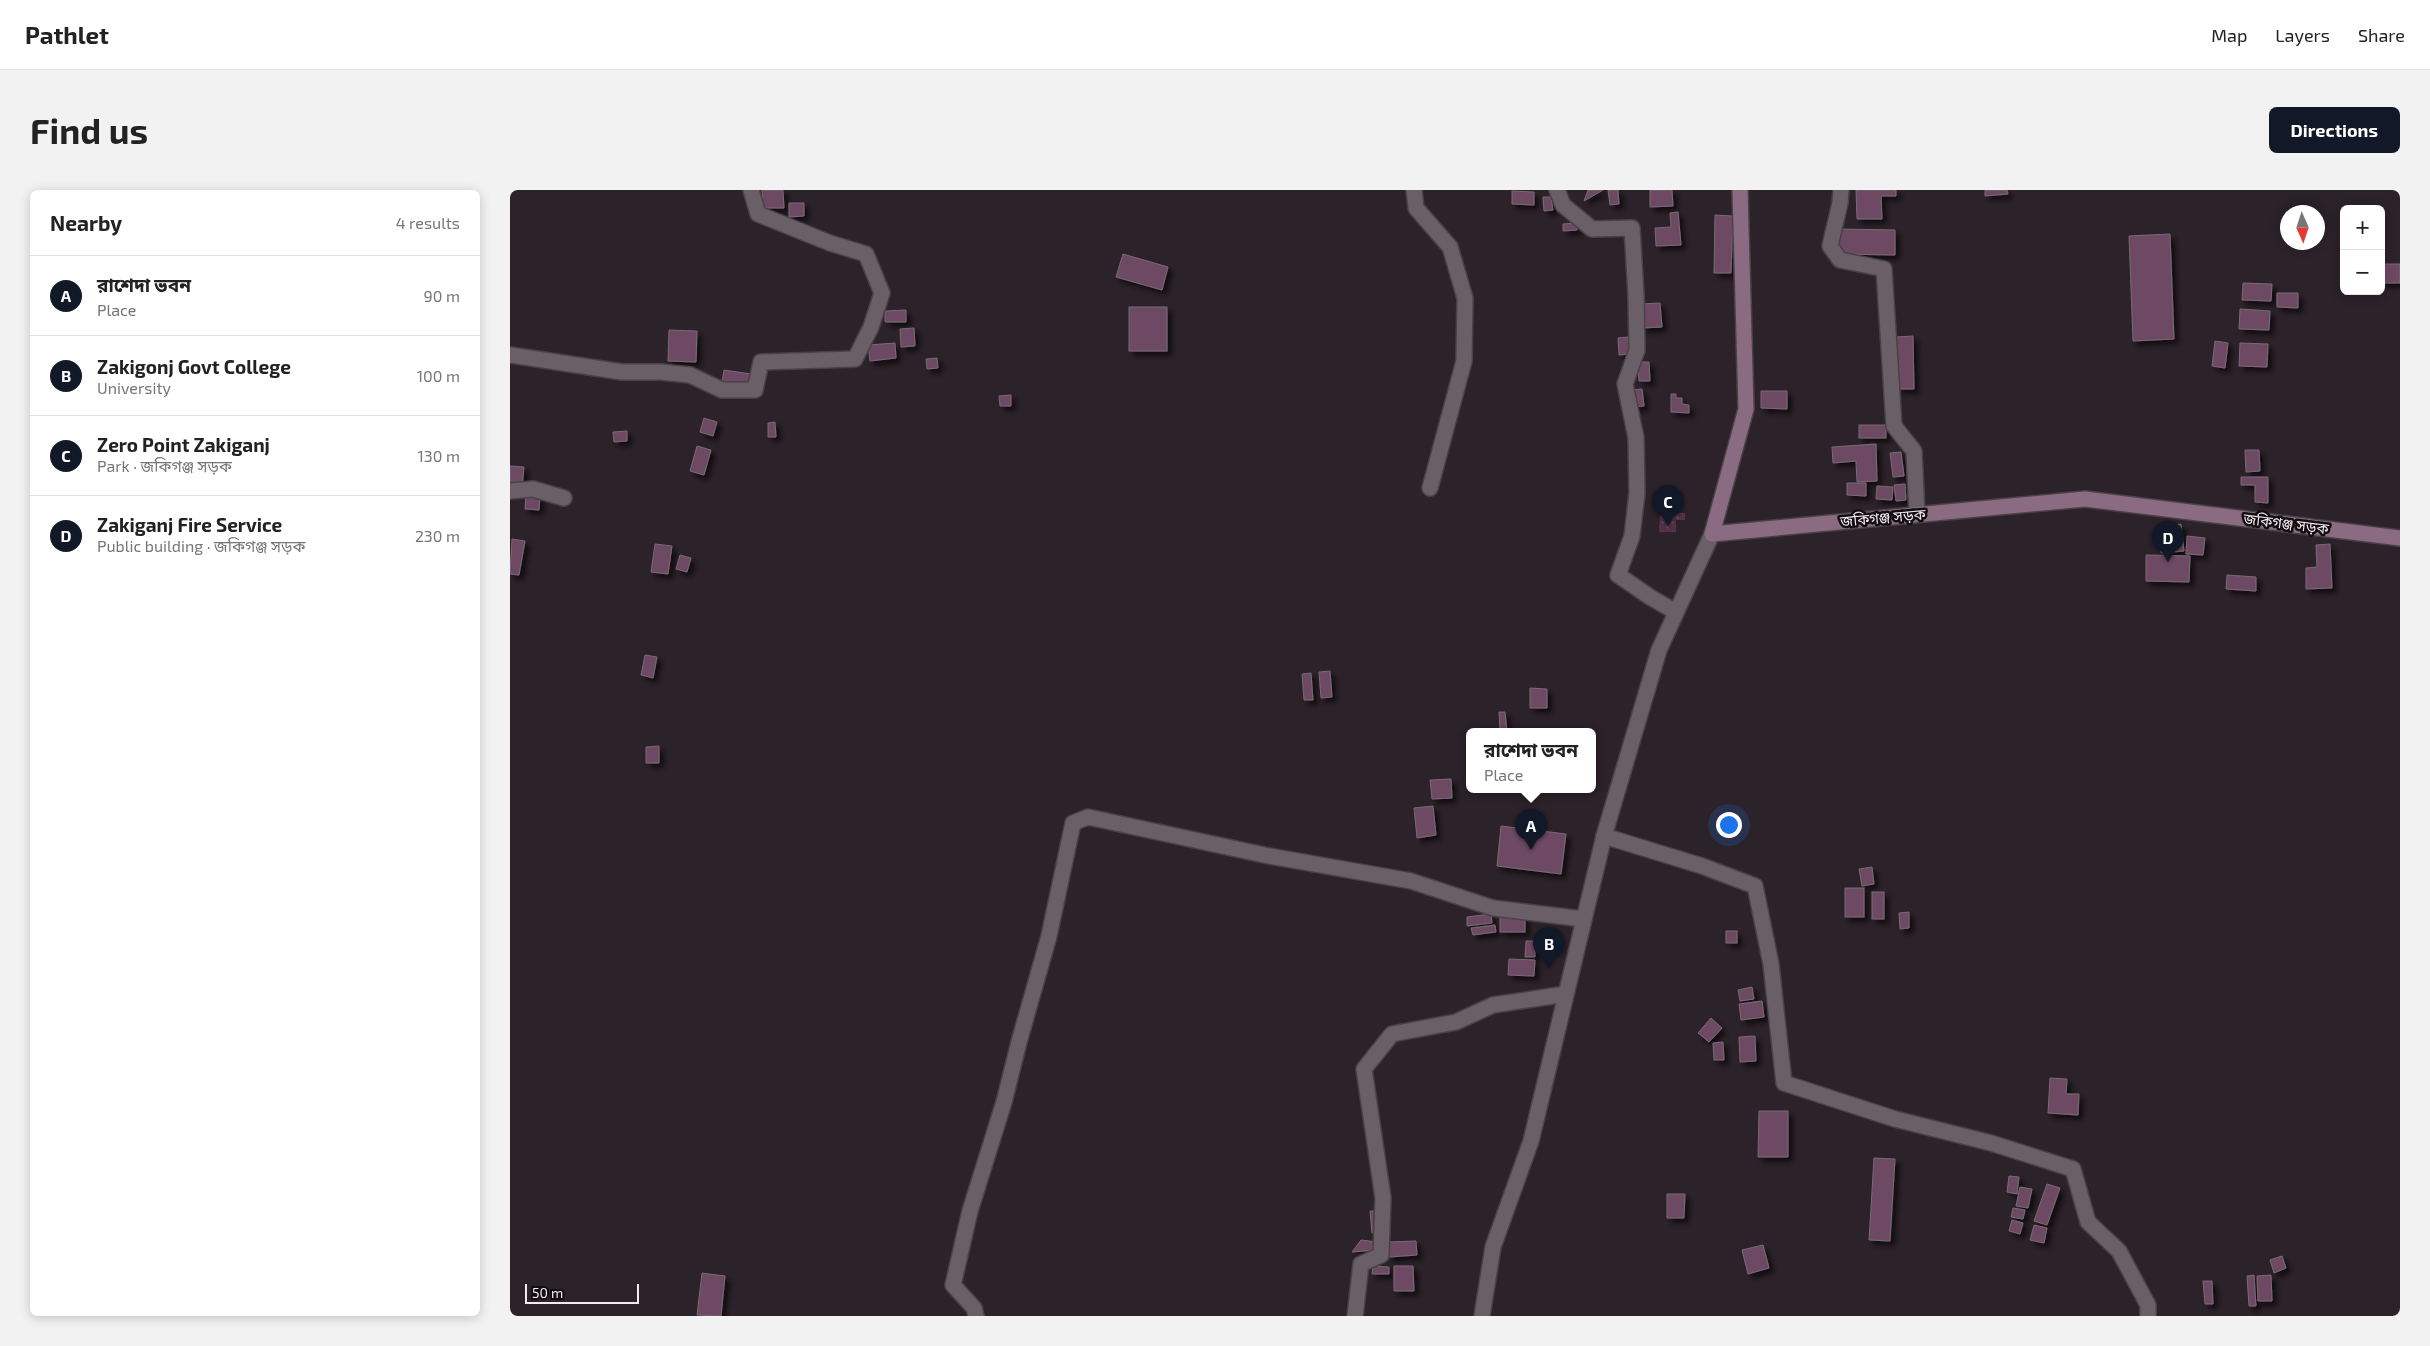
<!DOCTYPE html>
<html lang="en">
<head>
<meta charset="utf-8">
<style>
  :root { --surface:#fff; --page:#f2f2f2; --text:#222; --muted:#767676; --line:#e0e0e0; --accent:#111827 }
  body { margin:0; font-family:"Exo 2","Noto Sans Bengali",sans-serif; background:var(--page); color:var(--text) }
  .controls { position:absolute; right:15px; top:15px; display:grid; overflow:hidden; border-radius:8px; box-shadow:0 2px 12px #0003 }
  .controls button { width:45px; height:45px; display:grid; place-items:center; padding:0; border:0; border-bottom:1px solid var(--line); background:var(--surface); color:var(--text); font:25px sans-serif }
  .compass { position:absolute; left:1770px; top:15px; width:45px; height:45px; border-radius:50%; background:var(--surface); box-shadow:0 2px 12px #0003; rotate:177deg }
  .scale { position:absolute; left:15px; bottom:12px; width:114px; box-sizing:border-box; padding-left:5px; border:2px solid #f3ebf0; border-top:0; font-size:14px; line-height:18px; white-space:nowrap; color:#f3ebf0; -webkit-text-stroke:4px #120d10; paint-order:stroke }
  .you { position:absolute; left:1218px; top:634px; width:18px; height:18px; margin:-12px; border:4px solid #fff; border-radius:50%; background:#1a73e8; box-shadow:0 0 0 8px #1a73e833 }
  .badge { display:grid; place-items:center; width:32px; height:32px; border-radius:50%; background:var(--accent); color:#fff; font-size:16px; font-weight:700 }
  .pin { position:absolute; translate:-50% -41px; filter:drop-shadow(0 1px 2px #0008) }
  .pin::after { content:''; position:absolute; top:26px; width:18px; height:15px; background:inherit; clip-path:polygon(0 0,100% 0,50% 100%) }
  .popup { position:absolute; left:956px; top:538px; width:130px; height:65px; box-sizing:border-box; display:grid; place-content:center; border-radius:8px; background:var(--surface); filter:drop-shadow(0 1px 4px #0005); font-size:16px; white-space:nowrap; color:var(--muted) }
  .popup b { font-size:19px; color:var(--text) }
  .popup::after { content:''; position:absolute; left:50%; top:100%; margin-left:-10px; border:10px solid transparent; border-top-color:var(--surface) }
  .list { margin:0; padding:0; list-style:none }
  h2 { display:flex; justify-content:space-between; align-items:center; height:65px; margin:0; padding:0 20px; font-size:21px }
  h2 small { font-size:16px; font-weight:400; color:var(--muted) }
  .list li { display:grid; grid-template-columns:32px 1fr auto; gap:15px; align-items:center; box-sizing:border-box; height:80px; padding:0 20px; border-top:1px solid var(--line) }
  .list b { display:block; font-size:19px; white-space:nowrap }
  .list p { margin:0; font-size:16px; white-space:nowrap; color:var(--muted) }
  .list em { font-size:16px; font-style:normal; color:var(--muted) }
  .map { position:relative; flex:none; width:1890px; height:1126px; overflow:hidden; border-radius:8px }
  header { display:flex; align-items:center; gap:30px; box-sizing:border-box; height:70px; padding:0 25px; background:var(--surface); border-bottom:1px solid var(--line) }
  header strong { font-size:24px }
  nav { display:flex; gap:28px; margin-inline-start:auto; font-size:18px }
  .intro { display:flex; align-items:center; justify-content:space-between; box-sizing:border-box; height:120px; padding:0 30px }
  h1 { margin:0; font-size:35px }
  .button { padding:12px 22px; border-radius:8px; background:var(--accent); color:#fff; font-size:18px; font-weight:700 }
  main { display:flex; gap:30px; padding:0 30px }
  aside { flex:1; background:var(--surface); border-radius:8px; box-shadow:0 2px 12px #0003 }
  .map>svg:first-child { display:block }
  .park { fill:url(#park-dots) }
  .building { fill:#6e4a64; stroke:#786b74; filter:url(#shadow) }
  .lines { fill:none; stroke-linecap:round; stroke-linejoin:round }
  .minor-casing { stroke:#4a4147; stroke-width:18 }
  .tertiary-casing { stroke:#4a4147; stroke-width:18 }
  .secondary-casing { stroke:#4a4147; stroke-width:18 }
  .minor { stroke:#6b5f67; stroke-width:15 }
  .tertiary { stroke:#6b5f67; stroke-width:15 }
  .secondary { stroke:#8b6b82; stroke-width:15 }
  .labels { text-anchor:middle; stroke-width:5; stroke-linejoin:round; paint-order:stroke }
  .street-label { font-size:15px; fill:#f3ebf0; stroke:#120d10 }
</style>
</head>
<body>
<header>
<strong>Pathlet</strong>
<nav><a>Map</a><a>Layers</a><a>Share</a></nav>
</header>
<div class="intro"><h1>Find us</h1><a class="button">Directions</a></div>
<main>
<aside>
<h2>Nearby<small>4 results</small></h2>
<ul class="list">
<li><span class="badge">A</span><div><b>রাশেদা ভবন</b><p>Place</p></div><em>90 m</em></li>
<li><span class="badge">B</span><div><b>Zakigonj Govt College</b><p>University</p></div><em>100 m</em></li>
<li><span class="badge">C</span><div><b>Zero Point Zakiganj</b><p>Park · জকিগঞ্জ সড়ক</p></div><em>130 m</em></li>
<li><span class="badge">D</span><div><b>Zakiganj Fire Service</b><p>Public building · জকিগঞ্জ সড়ক</p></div><em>230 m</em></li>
</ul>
</aside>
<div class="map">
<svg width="1890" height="1126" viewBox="0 0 1890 1126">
  <defs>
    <pattern id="park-dots" width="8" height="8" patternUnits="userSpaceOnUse" patternTransform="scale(1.25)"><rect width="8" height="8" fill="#523149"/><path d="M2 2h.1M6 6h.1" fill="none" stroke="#6b4f64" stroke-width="1.8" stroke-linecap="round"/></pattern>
    <filter id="shadow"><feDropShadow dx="4.5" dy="4.5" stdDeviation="2.5" flood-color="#0009"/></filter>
  </defs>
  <rect width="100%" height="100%" fill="#2c2229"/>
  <polygon class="park" points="1150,323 1175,323 1175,330 1166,330 1166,342 1149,342"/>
  <g class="building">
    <polygon points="252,0 273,0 274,18 253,18"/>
    <polygon points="1078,0 1093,0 1074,11"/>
    <polygon points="1098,0 1108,0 1109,14 1100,15"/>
    <polygon points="1140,0 1162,0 1163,16 1140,17"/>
    <polygon points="1346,0 1386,0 1386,6 1371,6 1372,29 1347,29"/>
    <polygon points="1475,0 1497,0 1498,4 1475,6"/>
    <polygon points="1002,1 1024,2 1024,15 1002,14"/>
    <polygon points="1033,7 1041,7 1043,20 1034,21"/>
    <polygon points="279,13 294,13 294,26 279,27"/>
    <polygon points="1168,22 1171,55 1146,56 1145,38 1161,37 1160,23"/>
    <polygon points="1205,25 1223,26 1221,83 1204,83"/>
    <polygon points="1066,33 1067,40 1053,41 1053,34"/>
    <polygon points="1327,39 1385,40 1385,65 1326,64"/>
    <polygon points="1660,44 1664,149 1623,151 1619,46"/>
    <polygon points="613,64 658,77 652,100 606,87"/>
    <rect x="1871" y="74" width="19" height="19"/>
    <polygon points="1733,93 1762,94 1761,111 1732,110"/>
    <polygon points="1767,103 1788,103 1788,118 1767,117"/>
    <polygon points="1150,113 1152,137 1132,138 1131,114"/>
    <rect x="619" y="117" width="38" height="44"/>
    <polygon points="1730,119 1760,121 1759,140 1729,139"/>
    <polygon points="396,120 396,132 375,132 375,121"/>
    <polygon points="404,138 405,156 391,157 390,139"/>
    <polygon points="159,140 187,141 186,172 158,171"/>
    <polygon points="1403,146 1404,199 1388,199 1386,147"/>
    <polygon points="1118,147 1119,164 1109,165 1108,148"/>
    <polygon points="1705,151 1718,153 1715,178 1702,176"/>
    <polygon points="385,153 386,168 360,171 358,155"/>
    <polygon points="1730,153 1758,154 1757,177 1729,176"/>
    <polygon points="427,168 428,178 417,179 416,169"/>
    <polygon points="1128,172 1139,172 1140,191 1129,191"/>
    <polygon points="214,180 241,184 240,196 212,192"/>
    <polygon points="1132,199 1134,216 1124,217 1122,200"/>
    <polygon points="1251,201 1277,201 1277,219 1251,218"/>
    <polygon points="1161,204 1166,204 1166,208 1172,208 1172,214 1179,215 1179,223 1161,222"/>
    <polygon points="501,205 501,216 490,216 489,206"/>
    <polygon points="194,228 207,232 203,246 190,242"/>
    <polygon points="265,232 266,247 258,247 258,233"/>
    <rect x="1349" y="235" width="27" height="13"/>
    <polygon points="117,241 117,251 104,252 103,242"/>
    <polygon points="1366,254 1367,291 1347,292 1346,271 1323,273 1322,257"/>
    <polygon points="187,256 201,260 194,285 180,281"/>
    <polygon points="1735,260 1749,260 1750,281 1736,282"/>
    <polygon points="1391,262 1394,286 1383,287 1380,263"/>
    <polygon points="0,276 14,277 12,299 0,298"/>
    <polygon points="1731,287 1758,287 1758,313 1745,312 1745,295 1731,295"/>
    <polygon points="1337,293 1356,293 1356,306 1337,305"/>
    <polygon points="1395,294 1396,310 1386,311 1384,295"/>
    <polygon points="1367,296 1383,297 1382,310 1366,309"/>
    <polygon points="16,305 30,305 29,320 15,319"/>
    <polygon points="1671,334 1674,361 1651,363 1648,337"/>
    <polygon points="1677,346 1695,348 1693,365 1676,364"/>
    <polygon points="2,349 15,351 9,385 0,384"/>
    <polygon points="145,354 162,356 158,384 141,382"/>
    <polygon points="1820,354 1822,398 1796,399 1796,378 1807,377 1806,355"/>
    <polygon points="170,365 181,368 177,382 166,379"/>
    <polygon points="1636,365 1680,366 1679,392 1636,391"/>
    <polygon points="1717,385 1746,387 1746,401 1716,399"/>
    <polygon points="135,465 147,467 143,488 131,485"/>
    <polygon points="820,481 822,507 811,508 809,482"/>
    <polygon points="801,483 803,510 794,510 792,484"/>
    <polygon points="1020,498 1037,499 1037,518 1020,518"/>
    <polygon points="989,522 995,522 997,541 990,541"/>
    <polygon points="149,556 149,573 136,573 136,557"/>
    <polygon points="941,589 942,608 922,609 920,590"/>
    <polygon points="923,616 926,645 907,648 904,618"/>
    <polygon points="991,636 1056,644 1051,684 987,676"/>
    <polygon points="1362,677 1364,694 1352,696 1349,679"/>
    <rect x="1335" y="698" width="19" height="29"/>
    <rect x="1362" y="702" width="12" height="27"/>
    <polygon points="1399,722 1399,738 1390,739 1389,723"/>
    <polygon points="981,724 982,733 957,736 957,727"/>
    <rect x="990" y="727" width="25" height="15"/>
    <polygon points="985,735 986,742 963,745 961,738"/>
    <rect x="1216" y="741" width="11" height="12"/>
    <polygon points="1016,751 1025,751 1025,767 1015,767"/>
    <polygon points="999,769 1025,770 1024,786 998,785"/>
    <polygon points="1242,797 1244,809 1230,811 1228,800"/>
    <polygon points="1252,811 1254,827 1231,830 1229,814"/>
    <polygon points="1201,828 1212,838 1199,852 1188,843"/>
    <polygon points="1245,846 1246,871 1230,872 1229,847"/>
    <polygon points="1213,852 1214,870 1204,870 1203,853"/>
    <polygon points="1540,888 1557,889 1556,904 1569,904 1568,925 1538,923"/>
    <polygon points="1249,921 1278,921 1278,967 1248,967"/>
    <polygon points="1364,968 1385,969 1380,1051 1359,1050"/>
    <polygon points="1499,986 1509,987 1507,1004 1497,1002"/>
    <polygon points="1537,994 1550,998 1537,1035 1524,1031"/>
    <polygon points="1510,997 1522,999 1518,1018 1506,1016"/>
    <polygon points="1157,1004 1175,1004 1174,1028 1157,1028"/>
    <polygon points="1503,1018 1515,1020 1513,1029 1501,1027"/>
    <polygon points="860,1021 867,1021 869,1042 862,1043"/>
    <polygon points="1502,1030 1513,1033 1510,1044 1499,1041"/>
    <polygon points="1524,1035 1537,1038 1534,1053 1520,1050"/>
    <polygon points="851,1050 867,1052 865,1060 842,1062"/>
    <polygon points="906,1051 907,1065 879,1067 878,1052"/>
    <polygon points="1253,1055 1259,1078 1238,1084 1232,1060"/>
    <polygon points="1772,1066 1776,1078 1764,1083 1760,1070"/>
    <polygon points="863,1076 879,1077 879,1084 862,1084"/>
    <polygon points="884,1076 903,1076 904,1101 884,1101"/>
    <polygon points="192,1083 215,1086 211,1126 187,1125"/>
    <polygon points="1744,1085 1746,1116 1739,1116 1737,1086"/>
    <polygon points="1761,1085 1762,1111 1748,1111 1747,1086"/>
    <polygon points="1693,1091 1702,1091 1703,1114 1695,1114"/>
  </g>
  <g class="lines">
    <g class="minor-casing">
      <g id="minor">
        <polyline points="904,0 906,18 940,57 955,108 954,171 920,298"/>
        <polyline points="1047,0 1053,15 1082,39 1122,38 1126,105 1127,160 1115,194 1126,248 1127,303 1122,346 1108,385 1140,407 1166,422"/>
        <polyline points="1331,0 1330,13 1320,56 1330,70 1374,79 1384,236 1404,261 1407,324"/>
        <polyline points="0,165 112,182 151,182 180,185 212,200 245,200 251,172 345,169 361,137 372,103 356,64 320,53 248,24 241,0"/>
        <polyline points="0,301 23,299 54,308"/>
        <polyline points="1094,646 1192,676 1245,696 1261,774 1274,893 1385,929 1481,953 1563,979 1578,1032 1609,1061 1638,1115 1638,1126"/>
        <polyline points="466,1126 464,1118 443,1095 460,1021 494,912 509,852 539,746 563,633 578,627 759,666 901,691 983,718 1073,729"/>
        <polyline points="845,1126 851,1074 871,1065 873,1008 854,879 882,844 946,832 983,815 1056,804"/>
      </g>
    </g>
    <g class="tertiary-casing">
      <polyline id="tertiary" points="972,1126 983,1057 1021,951 1094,646 1149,460 1202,344"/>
    </g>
    <g class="secondary-casing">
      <polyline id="secondary" points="1230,0 1236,219 1202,344 1575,309 1890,348"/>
    </g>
    <use href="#minor" class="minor"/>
    <use href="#tertiary" class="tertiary"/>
    <use href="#secondary" class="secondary"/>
  </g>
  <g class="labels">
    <g class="street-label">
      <text transform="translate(1373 328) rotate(-5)" y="5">জকিগঞ্জ সড়ক</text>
      <text transform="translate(1776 334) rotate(7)" y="5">জকিগঞ্জ সড়ক</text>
    </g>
  </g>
</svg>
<div class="controls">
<button>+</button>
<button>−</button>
</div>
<svg class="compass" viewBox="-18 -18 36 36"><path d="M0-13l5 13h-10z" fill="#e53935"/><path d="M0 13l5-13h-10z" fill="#767676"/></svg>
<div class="scale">50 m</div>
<div class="you"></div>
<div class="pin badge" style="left:1021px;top:660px">A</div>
<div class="popup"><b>রাশেদা ভবন</b>Place</div>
<div class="pin badge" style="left:1039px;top:778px">B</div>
<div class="pin badge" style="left:1158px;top:336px">C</div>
<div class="pin badge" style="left:1658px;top:372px">D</div>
</div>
</main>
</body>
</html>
